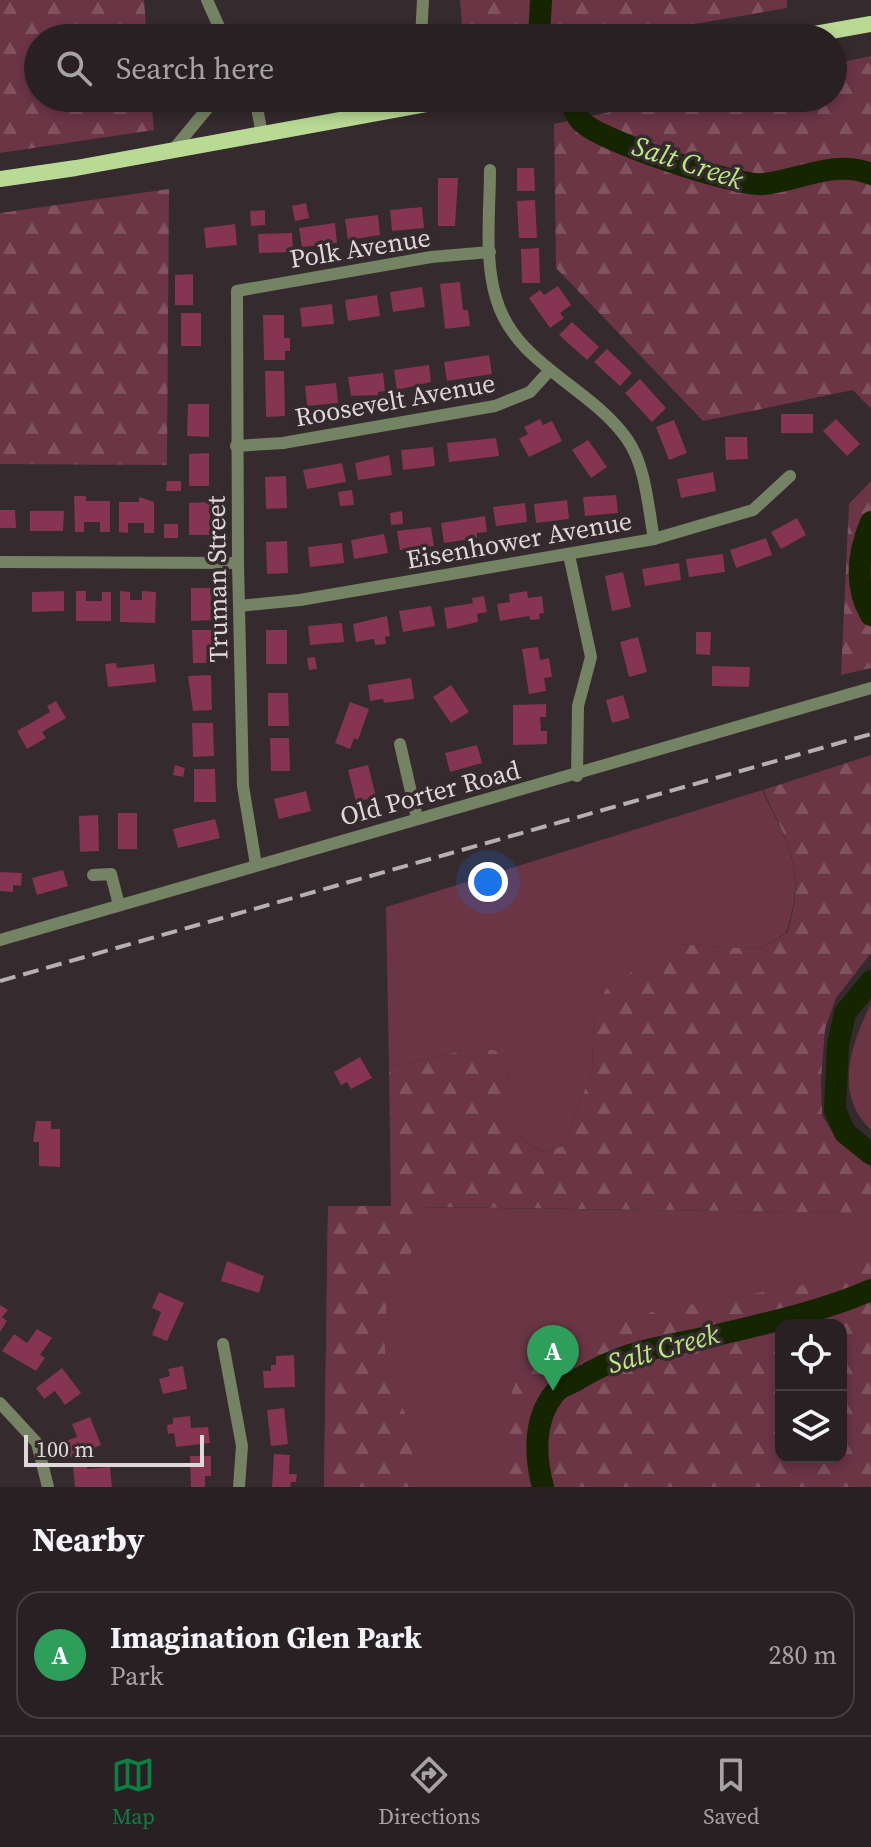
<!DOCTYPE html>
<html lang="en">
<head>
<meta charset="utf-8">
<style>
  :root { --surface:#282022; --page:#342d2f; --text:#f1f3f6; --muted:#a5a3a5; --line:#443e40; --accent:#0b8043 }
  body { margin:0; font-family:"Source Serif 4",serif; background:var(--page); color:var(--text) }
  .controls { position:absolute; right:24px; bottom:24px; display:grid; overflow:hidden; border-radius:16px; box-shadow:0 4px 12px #0003 }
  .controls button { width:72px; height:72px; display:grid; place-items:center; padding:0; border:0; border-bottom:2px solid var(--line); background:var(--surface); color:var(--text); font:40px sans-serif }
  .scale { position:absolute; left:24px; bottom:20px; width:180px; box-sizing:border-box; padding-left:8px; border:4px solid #dfd8d9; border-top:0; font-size:22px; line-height:28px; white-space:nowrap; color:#dfd8d9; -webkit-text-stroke:6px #352a2d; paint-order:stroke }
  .you { position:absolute; left:488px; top:882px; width:28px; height:28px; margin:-20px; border:6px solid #fff; border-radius:50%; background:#1a73e8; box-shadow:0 0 0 12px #1a73e833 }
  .badge { display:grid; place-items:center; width:52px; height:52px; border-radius:50%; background:var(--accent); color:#fff; font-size:26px; font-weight:700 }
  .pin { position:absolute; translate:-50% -66px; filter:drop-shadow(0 2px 4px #0008) }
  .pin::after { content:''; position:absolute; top:42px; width:28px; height:24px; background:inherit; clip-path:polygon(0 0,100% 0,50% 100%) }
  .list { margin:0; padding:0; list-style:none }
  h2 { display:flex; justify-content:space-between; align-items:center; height:104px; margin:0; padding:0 32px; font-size:34px }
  h2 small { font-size:26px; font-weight:400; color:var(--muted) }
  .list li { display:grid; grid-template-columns:52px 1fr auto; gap:24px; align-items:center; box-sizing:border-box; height:128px; margin:0 16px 16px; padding:0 16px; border:2px solid var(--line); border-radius:24px }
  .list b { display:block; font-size:30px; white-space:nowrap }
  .list p { margin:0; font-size:26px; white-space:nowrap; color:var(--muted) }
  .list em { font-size:26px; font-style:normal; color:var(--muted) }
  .icon { flex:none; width:44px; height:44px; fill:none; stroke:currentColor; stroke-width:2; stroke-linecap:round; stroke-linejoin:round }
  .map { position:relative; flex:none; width:871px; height:1487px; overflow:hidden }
  .search { position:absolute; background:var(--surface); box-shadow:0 4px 12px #0003; left:24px; right:24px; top:24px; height:88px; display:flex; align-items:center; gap:20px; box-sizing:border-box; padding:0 28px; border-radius:44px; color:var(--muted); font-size:30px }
  .sheet { height:248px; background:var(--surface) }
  nav { display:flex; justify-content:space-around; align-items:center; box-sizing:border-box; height:112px; border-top:2px solid var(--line); background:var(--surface); font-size:22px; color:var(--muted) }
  nav a { display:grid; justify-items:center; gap:4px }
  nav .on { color:var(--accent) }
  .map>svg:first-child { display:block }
  .green { fill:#6b3546; fill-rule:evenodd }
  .forest { fill:url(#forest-firs); fill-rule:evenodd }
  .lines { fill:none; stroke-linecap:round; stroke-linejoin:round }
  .river { stroke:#152500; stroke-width:22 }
  .building { fill:#853451 }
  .minor { stroke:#748363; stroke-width:12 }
  .major { stroke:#b9da95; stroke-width:16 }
  .rail { stroke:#b7b0b1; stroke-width:4; stroke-dasharray:16 8; stroke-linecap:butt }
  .labels { text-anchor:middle; stroke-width:7; stroke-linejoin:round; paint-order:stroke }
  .street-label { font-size:26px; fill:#dfd8d9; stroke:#352a2d }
  .water-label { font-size:28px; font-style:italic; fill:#bbeb80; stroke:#352a2d }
</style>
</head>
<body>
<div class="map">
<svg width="871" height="1487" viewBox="0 0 871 1487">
  <defs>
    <pattern id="forest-firs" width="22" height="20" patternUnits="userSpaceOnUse" patternTransform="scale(2)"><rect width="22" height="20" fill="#6b3546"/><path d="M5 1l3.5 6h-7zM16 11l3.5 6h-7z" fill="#805260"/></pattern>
  </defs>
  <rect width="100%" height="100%" fill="#352a2d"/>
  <g class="green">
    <path d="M762 790C789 846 807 871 786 933L760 949 675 944 594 1015 592 1071 563 1146 543 1152C500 1131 508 1120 509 1076L480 1047 389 1067 386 907Z"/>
    <path d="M871 1003V1130C833 1094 851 1045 871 1003Z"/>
    <path d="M328 1206 871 1213V1487H324ZM781 1325H841V1457H781Z"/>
  </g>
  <g class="forest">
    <polygon points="0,0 144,0 147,38 38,38 38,98 151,98 154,130 0,153"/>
    <polygon points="460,0 787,0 787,8 614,38 463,38"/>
    <polygon points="871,56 871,409 853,390 703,421 556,268 554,124 675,98 833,98 833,64"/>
    <polygon points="169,189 167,465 0,464 0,213"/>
    <polygon points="871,481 871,668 841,675 849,504"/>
    <path d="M871 755V953L836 998 825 1029 821 1079 822 1115 836 1138 865 1158 871 1168V1213L427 1207 410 1256 387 1301 384 1336 387 1377 405 1413 414 1465 410 1487H324L328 1206H391L389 1067 480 1047 496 1051C501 1060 508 1070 509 1080 512 1122 500 1131 543 1152L563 1146 592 1071 594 1015 606 989 675 944 760 949 787 933C807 871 789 846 763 790Z"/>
    <path d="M871 1257V1487H513L502 1458 505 1410 520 1371 562 1345 655 1311 850 1277ZM781 1325H841V1457H781Z"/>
  </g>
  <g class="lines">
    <g class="river">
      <polyline points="539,38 541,0"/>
      <path d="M569 98C572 105 575 114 580 120 596 140 737 187 764 184 800 180 836 159 871 174"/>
      <path d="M871 522C858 553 854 586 871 615"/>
      <polyline points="871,981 845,1013 838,1045 835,1110 845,1133 871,1154"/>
      <path d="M543 1487C535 1457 533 1420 554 1394 558 1388 568 1384 575 1381 625 1350 658 1348 713 1336 767 1323 820 1312 871 1290"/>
    </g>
  </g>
  <g class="building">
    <polygon points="517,168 534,168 535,191 517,191"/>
    <polygon points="438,178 458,178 455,226 438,226"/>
    <polygon points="535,200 537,238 519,238 517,201"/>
    <polygon points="306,203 309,218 295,221 292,206"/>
    <polygon points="422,207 424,228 392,231 390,210"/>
    <polygon points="265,210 265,225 251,226 250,211"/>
    <polygon points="378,215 380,235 348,240 345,219"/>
    <polygon points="335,223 337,243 302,247 299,228"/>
    <polygon points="235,224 237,245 206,248 204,228"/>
    <polygon points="292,233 293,252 259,253 258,234"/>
    <polygon points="539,248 540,283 522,283 521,249"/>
    <polygon points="193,274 193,305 175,305 175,275"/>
    <polygon points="460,282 463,310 468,310 470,326 445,329 440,284"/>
    <polygon points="558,286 571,305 560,313 564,318 550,328 529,298 540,290 544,295"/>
    <polygon points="422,287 425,307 393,312 390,292"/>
    <polygon points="377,295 380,316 348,321 345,300"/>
    <polygon points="332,304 334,324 302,327 300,308"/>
    <rect x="181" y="313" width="20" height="33"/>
    <polygon points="263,315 284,315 284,338 290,338 290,351 285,351 285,360 264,360"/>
    <polygon points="572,322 599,347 587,360 559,335"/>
    <polygon points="607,349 632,373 620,386 594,362"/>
    <polygon points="489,355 492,374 447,381 444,362"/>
    <polygon points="429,365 431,382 397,390 394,370"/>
    <polygon points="265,371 284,371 285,416 266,417"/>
    <polygon points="383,373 385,391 378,392 378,395 351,396 348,377"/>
    <polygon points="640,379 666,408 652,422 625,393"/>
    <polygon points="336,383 338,403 307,406 305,386"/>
    <polygon points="188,404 209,404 209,437 187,436"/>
    <rect x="781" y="414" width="32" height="19"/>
    <polygon points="540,419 543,425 552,421 562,441 529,457 519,439 528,434 524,427"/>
    <polygon points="836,419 860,444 847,456 823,431"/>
    <polygon points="674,420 687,453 669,460 656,427"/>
    <polygon points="725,437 747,437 748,459 726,460"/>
    <polygon points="496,438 499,456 449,462 447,443"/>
    <polygon points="588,440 607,467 591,478 572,450"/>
    <polygon points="433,447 435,466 403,470 401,450"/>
    <polygon points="209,453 209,486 189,486 189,454"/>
    <polygon points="389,455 392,475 358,480 355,463"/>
    <polygon points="342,463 346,482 307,489 303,470"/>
    <polygon points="713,472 716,491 681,498 677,479"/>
    <polygon points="286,476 287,508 266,509 265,477"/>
    <polygon points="167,481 181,481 181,491 166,491"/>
    <polygon points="352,490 354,505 340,506 338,492"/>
    <polygon points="616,495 618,513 585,516 583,497"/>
    <polygon points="74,496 86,496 86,501 110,501 110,532 100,532 100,522 84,522 84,532 75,532"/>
    <polygon points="139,497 154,502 154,533 144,533 144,523 128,523 128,533 119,532 119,502 139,502"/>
    <polygon points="567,500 569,519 536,523 534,504"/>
    <polygon points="210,502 210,535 189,535 189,503"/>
    <polygon points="525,503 527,522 496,526 493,507"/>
    <polygon points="0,510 15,510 16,528 0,528"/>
    <polygon points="30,511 64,511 63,531 30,531"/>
    <polygon points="402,511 403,524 391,525 390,513"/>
    <polygon points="485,516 487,532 477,533 477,538 444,543 441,523"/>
    <polygon points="797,518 806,535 781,549 771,532"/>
    <rect x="164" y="524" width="14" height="14"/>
    <polygon points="431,527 434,546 400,550 397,531"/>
    <polygon points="384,534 388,553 354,559 351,540"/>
    <polygon points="766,538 772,555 736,568 730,550"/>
    <polygon points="287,541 288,573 267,574 266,542"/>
    <polygon points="342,543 344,563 310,567 308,547"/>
    <polygon points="723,554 725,572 689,577 686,559"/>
    <polygon points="679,563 681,580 645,586 642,569"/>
    <polygon points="623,572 631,607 612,611 605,576"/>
    <polygon points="191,588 211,588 212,620 191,621"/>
    <polygon points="64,591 64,611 32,612 32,592"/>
    <polygon points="76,591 86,591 86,601 102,601 102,592 111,592 111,621 76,621"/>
    <polygon points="120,591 130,592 130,600 142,600 142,591 156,592 155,623 120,622"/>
    <polygon points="527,591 528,598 542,596 544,613 539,614 540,619 530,620 529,616 500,621 497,604 510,602 509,594"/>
    <polygon points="484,596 487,612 477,614 478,622 447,629 444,608 473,603 472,598"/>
    <polygon points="431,606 435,626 403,632 399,611"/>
    <polygon points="387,616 390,636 385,637 386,644 375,645 374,639 356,642 353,624"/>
    <polygon points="342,623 344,642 310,645 308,626"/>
    <polygon points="192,630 212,630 213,663 193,663"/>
    <rect x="266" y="630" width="21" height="34"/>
    <polygon points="696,632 711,632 710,655 696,654"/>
    <polygon points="638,637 647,672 629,677 620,642"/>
    <polygon points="538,647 540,660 549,658 552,677 544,678 546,691 529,694 522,649"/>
    <polygon points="315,657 317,669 309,670 307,658"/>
    <polygon points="116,663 117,668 154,664 156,682 108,687 105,664"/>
    <polygon points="712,666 750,667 749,687 712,686"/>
    <polygon points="211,675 212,710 193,711 188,676"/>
    <polygon points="411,678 414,699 384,703 383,699 370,701 368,685"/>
    <polygon points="451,685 469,712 451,723 433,697"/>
    <polygon points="268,693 288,693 289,726 268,726"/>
    <polygon points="623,695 630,718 612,723 606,700"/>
    <polygon points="56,701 66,718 42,732 46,738 27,749 17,731 50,712 47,706"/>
    <polygon points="350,702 369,709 358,740 354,738 350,749 335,743"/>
    <polygon points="546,704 546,717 540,717 541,731 547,731 547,744 513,745 513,705"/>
    <polygon points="192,723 213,723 214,756 193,757"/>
    <polygon points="270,738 289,738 290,771 271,771"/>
    <polygon points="477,745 482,763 450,772 445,753"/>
    <polygon points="175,765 185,768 183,777 173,775"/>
    <polygon points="368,765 376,797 356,802 348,770"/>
    <polygon points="194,769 215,769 216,802 194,802"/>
    <polygon points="306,791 311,811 279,819 274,799"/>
    <rect x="118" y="813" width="19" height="36"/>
    <polygon points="98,815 99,851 80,852 79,816"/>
    <polygon points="215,819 220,838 178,848 173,829"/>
    <polygon points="63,870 68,886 37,895 32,878"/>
    <polygon points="0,872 22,873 21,886 13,885 13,892 0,891"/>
    <polygon points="360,1057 372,1078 351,1089 347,1082 341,1085 334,1072"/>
    <polygon points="36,1121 51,1121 51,1129 60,1129 60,1167 39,1166 39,1142 33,1142"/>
    <polygon points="227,1261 264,1276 259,1293 221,1281"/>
    <polygon points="159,1292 184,1303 167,1341 152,1335 161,1312 152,1308"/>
    <polygon points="0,1305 8,1310 2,1317 7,1321 0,1332"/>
    <polygon points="37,1329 52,1338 40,1355 45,1358 36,1371 2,1351 14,1334 27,1343"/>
    <polygon points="294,1355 295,1387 264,1388 263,1371 271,1371 271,1365 276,1365 276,1356"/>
    <polygon points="183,1366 187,1389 163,1394 159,1379 170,1376 168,1369"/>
    <polygon points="62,1368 81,1393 65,1405 55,1391 44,1399 36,1388"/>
    <polygon points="284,1408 288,1444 271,1446 267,1410"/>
    <polygon points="190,1416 191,1428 208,1427 210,1443 176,1447 174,1433 168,1434 167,1425 173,1424 173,1418"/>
    <polygon points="90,1417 101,1445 71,1457 65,1441 77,1437 72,1424"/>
    <polygon points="274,1454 290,1455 289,1474 297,1474 296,1482 291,1482 290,1487 272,1487"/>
    <polygon points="190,1456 211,1456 211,1476 205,1476 205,1487 191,1487"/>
    <polygon points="87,1466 87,1469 110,1467 112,1487 75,1487 73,1467"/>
  </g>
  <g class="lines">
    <g class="minor">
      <polyline points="207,0 224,38"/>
      <polyline points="421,38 423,0"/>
      <polyline points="255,98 262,134"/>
      <polyline points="173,150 216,98"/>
      <path d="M490 170C490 211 484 258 496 298 515 365 590 386 627 439 646 466 648 507 654 539"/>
      <polyline points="236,446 283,443 495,406 530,392 550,370"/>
      <polyline points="569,555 591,657 578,706 577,776"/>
      <polyline points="0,562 238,563"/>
      <polyline points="239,606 300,600 654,539 753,510 790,476"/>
      <polyline points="400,744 417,818"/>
      <polyline points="256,865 243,786 238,563 237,291 431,257 490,252"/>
      <polyline points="93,875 111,874 119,905"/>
      <polyline points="0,940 871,688"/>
      <polyline points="223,1344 242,1446 239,1487"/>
      <polyline points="0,1403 37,1443 48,1487"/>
    </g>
    <g class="major">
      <polyline points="792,38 871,24"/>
      <polyline points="0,179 76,168 460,98"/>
    </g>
    <polyline class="rail" points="0,981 871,734"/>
  </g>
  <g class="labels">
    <g class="street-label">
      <text transform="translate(360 248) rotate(-9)" y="9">Polk Avenue</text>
      <text transform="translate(395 400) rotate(-10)" y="9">Roosevelt Avenue</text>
      <text transform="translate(519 540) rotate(-10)" y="9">Eisenhower Avenue</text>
      <text transform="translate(217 579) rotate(-91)" y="9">Truman Street</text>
      <text transform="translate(430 793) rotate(-15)" y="9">Old Porter Road</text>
    </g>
    <g class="water-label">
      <text transform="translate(688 162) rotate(18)" y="10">Salt Creek</text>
      <text transform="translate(663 1348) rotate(-16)" y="10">Salt Creek</text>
    </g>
  </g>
</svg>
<div class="controls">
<button><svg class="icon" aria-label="locate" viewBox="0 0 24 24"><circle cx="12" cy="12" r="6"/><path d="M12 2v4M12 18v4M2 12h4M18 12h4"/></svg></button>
<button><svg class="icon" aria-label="layers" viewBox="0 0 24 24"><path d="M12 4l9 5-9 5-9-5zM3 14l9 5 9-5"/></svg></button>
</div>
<div class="scale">100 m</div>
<div class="you"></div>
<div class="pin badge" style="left:553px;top:1391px;background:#2e9e5b">A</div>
<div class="search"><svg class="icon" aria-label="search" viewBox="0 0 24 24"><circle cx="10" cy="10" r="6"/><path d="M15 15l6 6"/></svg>Search here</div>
</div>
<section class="sheet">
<h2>Nearby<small></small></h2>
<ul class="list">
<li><span class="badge" style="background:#2e9e5b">A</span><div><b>Imagination Glen Park</b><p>Park</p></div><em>280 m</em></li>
</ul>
</section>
<nav>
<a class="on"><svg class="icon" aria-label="map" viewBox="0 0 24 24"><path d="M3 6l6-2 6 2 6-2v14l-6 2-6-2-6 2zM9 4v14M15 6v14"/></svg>Map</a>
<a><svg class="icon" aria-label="directions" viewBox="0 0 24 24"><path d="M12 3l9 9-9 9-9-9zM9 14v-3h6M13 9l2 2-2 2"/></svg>Directions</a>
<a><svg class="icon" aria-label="saved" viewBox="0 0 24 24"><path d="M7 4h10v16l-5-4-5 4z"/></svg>Saved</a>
</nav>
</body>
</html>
